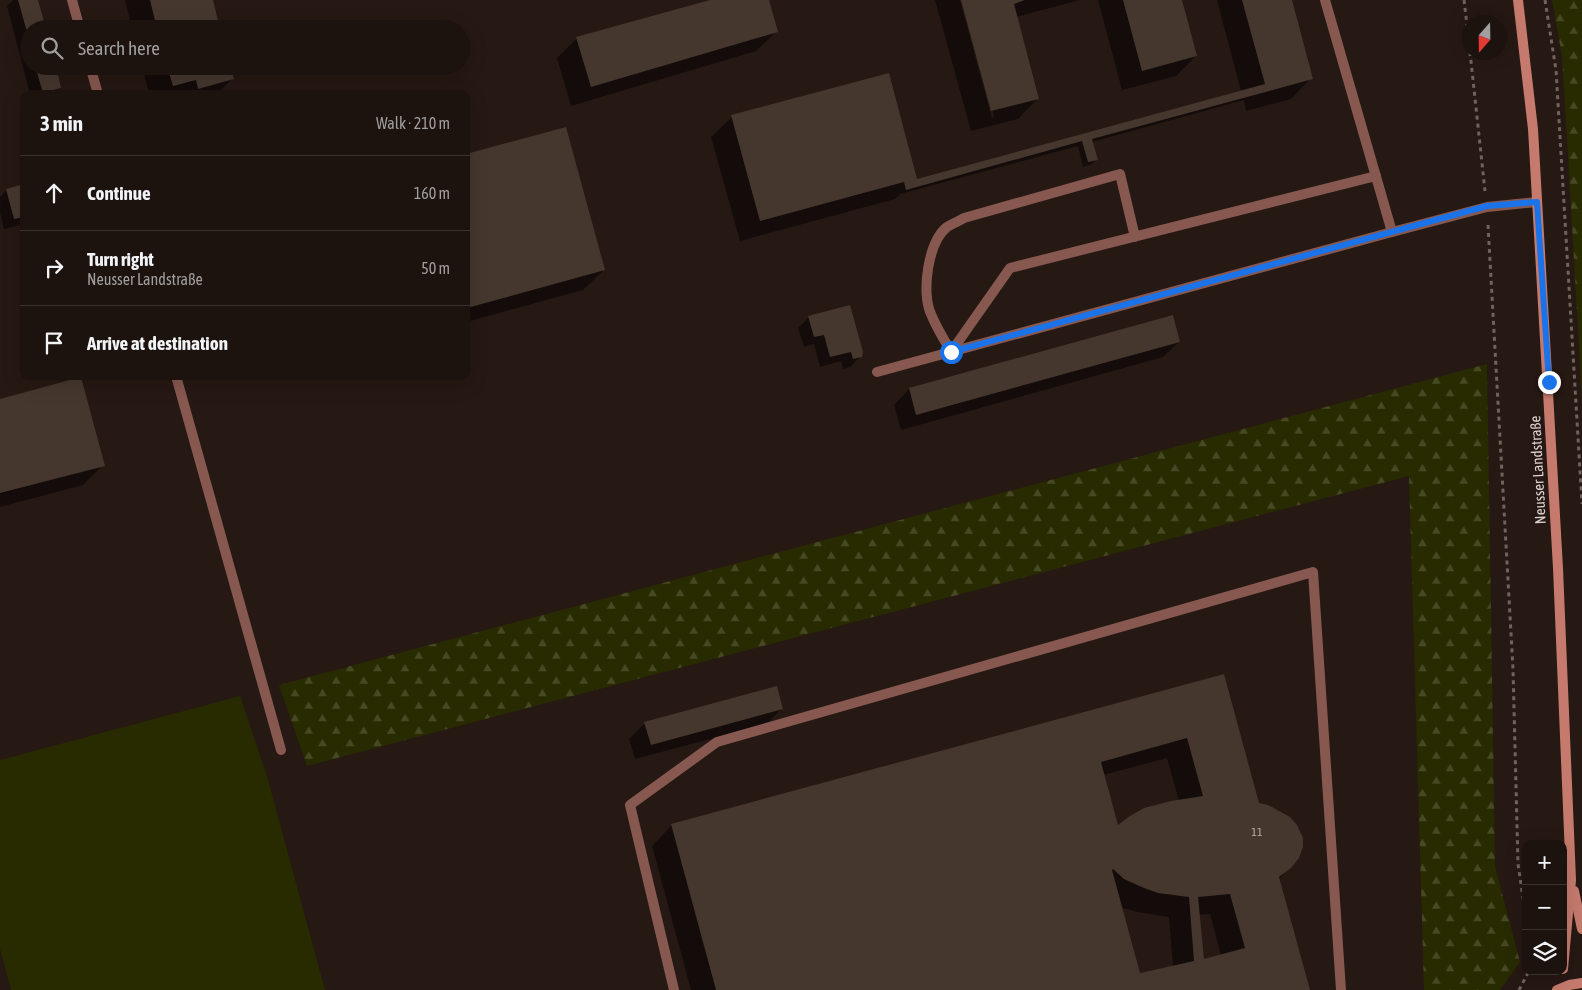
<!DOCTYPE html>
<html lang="en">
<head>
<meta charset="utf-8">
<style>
  :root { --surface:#1c120e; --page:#251b17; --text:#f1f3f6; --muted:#a09e9e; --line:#3a322e }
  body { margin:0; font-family:"Asap Condensed",sans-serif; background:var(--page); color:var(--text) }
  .controls { position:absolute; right:15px; bottom:15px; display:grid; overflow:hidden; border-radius:10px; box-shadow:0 5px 20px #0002 }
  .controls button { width:45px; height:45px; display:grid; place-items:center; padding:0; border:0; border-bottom:1px solid var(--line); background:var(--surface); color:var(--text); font:25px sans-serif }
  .compass { position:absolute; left:1462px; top:15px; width:45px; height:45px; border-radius:50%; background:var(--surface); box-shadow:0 5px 20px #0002; rotate:200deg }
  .stop { position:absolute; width:15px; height:15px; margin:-11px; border:4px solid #1a73e8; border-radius:50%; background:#fff }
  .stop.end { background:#1a73e8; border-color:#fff; box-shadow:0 1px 5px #0008 }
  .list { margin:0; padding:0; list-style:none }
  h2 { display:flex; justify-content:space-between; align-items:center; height:65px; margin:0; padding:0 20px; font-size:21px }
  h2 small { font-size:16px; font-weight:400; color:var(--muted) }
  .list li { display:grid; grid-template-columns:32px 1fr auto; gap:15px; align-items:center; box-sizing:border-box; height:75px; padding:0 20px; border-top:1px solid var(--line) }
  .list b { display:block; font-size:19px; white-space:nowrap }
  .list p { margin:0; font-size:16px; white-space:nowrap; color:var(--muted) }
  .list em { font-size:16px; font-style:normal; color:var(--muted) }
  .icon { flex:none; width:28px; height:28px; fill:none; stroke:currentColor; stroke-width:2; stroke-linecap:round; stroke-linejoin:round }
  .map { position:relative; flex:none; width:1582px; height:990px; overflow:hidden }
  .search { position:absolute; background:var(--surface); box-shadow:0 5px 20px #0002; left:20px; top:20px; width:450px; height:55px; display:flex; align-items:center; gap:12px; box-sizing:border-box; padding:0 18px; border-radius:28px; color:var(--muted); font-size:19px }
  .panel { position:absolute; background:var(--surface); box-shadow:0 5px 20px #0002; left:20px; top:90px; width:450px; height:290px; border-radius:10px }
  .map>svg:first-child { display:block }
  .grass { fill:#282a00 }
  .forest { fill:url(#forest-firs) }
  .shadow { fill:#0007; fill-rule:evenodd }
  .building { fill:#45372e; fill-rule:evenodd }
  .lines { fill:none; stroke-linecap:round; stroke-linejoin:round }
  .path { stroke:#6f635e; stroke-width:3; stroke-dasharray:4 4; stroke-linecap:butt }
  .service { stroke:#875850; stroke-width:10 }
  .secondary { stroke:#c57a6d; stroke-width:10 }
  .route { stroke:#1a73e8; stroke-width:6 }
  .labels { text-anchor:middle; stroke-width:4.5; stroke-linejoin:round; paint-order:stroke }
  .number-label { font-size:12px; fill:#b7aca7 }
  .street-label { font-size:15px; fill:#ddd3cf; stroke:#261813 }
</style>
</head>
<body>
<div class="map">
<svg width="1582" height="990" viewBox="0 0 1582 990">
  <defs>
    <pattern id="forest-firs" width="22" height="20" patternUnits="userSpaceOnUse" patternTransform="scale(1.25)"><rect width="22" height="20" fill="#282a00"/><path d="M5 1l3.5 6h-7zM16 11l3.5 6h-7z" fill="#474824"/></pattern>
  </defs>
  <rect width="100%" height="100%" fill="#261813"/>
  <polygon class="grass" points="240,696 267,776 325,990 11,990 0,949 0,760"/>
  <g class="forest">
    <polygon points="1552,0 1582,0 1582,398 1565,104 1562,56"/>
    <polygon points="1487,364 1495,866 1520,962 1500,990 1424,990 1409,476 307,766 279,685"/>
  </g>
  <g class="shadow">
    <polygon points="13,0 37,0 29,29 29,66 54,66 60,88 54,94 30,94 7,6"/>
    <polygon points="125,0 211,0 219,29 132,29"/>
    <polygon points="715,0 768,0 777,31 756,51 571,106 557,58 577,38"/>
    <polygon points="935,0 960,0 992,118 994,117 962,0 1080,0 1016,17 1038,98 1018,119 971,131"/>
    <polygon points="1098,0 1181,0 1196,56 1176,76 1122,90"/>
    <polygon points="1217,0 1290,0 1311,78 1291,99 1246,111 1244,100 1092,142 1097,159 1092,164 1083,167 1078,146 900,194 895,199 740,241 711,137 732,117 916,180 1241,91"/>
    <polygon points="142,66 229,66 232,79 217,94 149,94"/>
    <polygon points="466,155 604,270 583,290 466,322"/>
    <polygon points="24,185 24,224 4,229 0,213 0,197 7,190"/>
    <polygon points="809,317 861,356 850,367 843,369 841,361 820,367 814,344 804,347 798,328"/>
    <polygon points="1179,342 1163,357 901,430 894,405 909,389"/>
    <polygon points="0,400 103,465 83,485 0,507"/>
    <path d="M1223 675 1258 804 1290 867 1279 879 1309 990H691L652 846 672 825ZM1167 758 1179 801 1117 827 1103 775ZM1120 907 1137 912 1169 917 1173 967 1139 976ZM1210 914 1221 955 1203 961 1198 915Z"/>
    <polygon points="782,708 767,724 635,759 629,739 645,723"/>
  </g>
  <g class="building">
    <polygon points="18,0 38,0 46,29 29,29 29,39"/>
    <polygon points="150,0 213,0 220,29 157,29"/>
    <polygon points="710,0 769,0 778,32 591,87 576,37"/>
    <polygon points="961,0 1025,0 1014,4 1039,99 991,111"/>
    <polygon points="1123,0 1182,0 1197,56 1142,71"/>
    <polygon points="1242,0 1292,0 1313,79 1092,139 1098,160 1088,162 1082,141 906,190 904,182 760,221 731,115 889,73 917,179 1265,84"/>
    <polygon points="35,66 56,66 61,88 43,93"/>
    <polygon points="167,66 230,66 234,79 198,89 196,80 173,86"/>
    <polygon points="566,127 605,270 467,308 466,154"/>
    <polygon points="24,184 24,217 14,219 6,189"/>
    <polygon points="850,305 863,352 862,357 853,359 851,352 830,357 824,335 814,337 808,316"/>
    <polygon points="1173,315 1180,342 916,415 909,388"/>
    <polygon points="81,377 105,466 0,493 0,399"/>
    <path d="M1224 674 1259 803 1268 805 1290 817 1297 825 1303 838V847L1299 858 1291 868 1279 877 1310 990H716L671 824ZM1187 738 1203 796 1171 801 1144 808 1130 816 1118 825 1101 762ZM1113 869 1124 879 1144 888 1158 893 1189 897 1194 961 1140 973 1112 870ZM1230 894 1245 948 1204 959 1198 897Z"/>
    <polygon points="777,686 783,709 651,745 644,722"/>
  </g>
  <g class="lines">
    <g class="path">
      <polyline points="1464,0 1470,50"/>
      <polyline points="1545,0 1556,70 1582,504"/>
      <polyline points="1470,52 1485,191"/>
      <polyline points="1488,225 1513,669 1518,864 1526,918"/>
      <polyline points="1519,990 1529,971"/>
    </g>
    <g class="service">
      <polyline points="72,0 80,29"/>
      <polyline points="1325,0 1392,232 1487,207 1537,202"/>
      <polyline points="90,66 98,94"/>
      <path d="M1135 237 1120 174 964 218C959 221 952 224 947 227 928 242 921 293 931 314 936 327 944 339 951 352L1010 268 1376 176"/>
      <polyline points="877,372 1392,232"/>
      <polyline points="176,376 281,750"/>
      <polyline points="674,990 630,805 717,742 1313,572 1341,990"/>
    </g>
    <g class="secondary">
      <polyline points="1518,0 1533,129 1558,568 1571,880 1563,969"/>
      <polyline points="1574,891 1582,929"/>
      <polyline points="1557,990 1569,985 1582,983"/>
    </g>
  </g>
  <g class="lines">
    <polyline class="route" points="951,352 1487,206 1537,202 1549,382"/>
  </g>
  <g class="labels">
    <g class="number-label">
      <text x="1257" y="836">11</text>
    </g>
    <g class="street-label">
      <text transform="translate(1538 470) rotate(-93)" y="5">Neusser Landstraße</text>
    </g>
  </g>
</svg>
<div class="controls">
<button>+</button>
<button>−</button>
<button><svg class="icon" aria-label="layers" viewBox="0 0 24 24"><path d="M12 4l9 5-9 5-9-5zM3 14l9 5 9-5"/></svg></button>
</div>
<svg class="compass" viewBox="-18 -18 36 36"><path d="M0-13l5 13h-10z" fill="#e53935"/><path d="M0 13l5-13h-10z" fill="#a09e9e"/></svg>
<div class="stop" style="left:951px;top:352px"></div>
<div class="stop end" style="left:1549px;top:382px"></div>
<div class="search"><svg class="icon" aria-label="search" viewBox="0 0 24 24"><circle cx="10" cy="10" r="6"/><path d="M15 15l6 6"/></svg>Search here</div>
<section class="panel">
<h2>3 min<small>Walk · 210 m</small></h2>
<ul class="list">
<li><svg class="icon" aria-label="ahead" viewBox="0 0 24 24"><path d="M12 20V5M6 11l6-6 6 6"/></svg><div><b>Continue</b></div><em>160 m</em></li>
<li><svg class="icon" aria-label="right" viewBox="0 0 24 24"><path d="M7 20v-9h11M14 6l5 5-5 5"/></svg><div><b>Turn right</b><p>Neusser Landstraße</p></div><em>50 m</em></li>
<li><svg class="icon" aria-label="arrive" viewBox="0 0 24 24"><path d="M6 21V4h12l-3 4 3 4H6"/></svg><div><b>Arrive at destination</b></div></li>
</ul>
</section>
</div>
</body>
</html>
